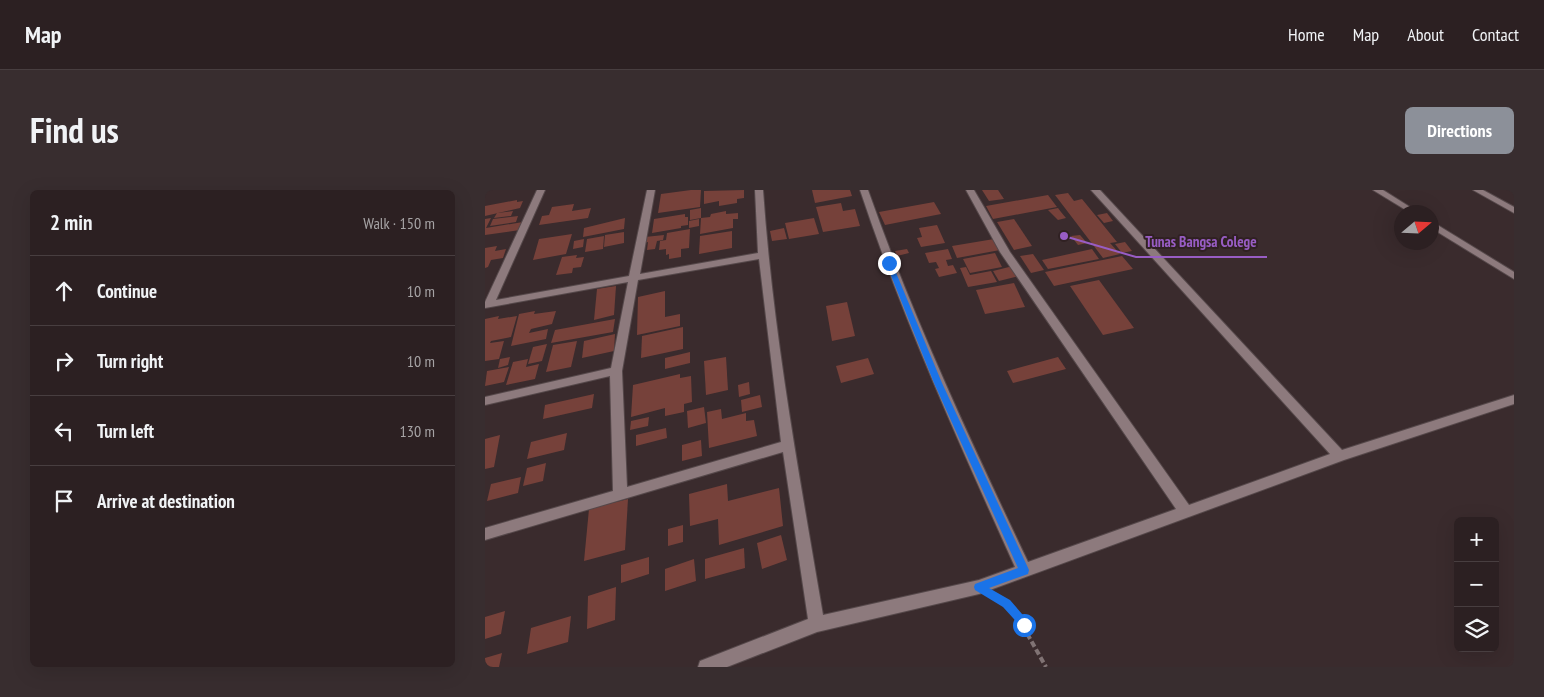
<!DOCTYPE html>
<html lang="en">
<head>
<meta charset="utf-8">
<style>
  :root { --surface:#2c2022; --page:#382d2f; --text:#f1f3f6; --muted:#a6a3a5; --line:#483e40; --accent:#8c9099 }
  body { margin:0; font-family:"PT Sans Narrow",sans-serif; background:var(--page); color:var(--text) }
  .controls { position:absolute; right:15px; bottom:15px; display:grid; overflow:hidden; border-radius:8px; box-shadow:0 5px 20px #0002 }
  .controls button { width:45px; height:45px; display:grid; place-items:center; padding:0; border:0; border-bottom:1px solid var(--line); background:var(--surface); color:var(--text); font:25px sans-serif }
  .compass { position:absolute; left:909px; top:15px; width:45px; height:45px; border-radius:50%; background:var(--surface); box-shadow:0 5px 20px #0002; rotate:71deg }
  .stop { position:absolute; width:15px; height:15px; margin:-11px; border:4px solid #1a73e8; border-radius:50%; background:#fff }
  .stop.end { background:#1a73e8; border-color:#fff; box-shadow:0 1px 5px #0008 }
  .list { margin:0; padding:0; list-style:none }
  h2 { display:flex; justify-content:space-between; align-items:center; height:65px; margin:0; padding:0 20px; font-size:21px }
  h2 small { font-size:16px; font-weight:400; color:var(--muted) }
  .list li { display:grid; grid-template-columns:32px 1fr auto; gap:15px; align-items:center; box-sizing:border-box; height:70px; padding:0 20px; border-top:1px solid var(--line) }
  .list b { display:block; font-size:19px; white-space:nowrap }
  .list em { font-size:16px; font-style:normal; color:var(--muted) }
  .icon { flex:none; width:28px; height:28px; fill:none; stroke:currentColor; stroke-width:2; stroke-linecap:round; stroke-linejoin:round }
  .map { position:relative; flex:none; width:1029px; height:477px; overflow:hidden; border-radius:8px }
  header { display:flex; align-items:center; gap:30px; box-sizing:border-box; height:70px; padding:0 25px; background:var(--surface); border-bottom:1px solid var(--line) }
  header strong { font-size:24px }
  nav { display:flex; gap:28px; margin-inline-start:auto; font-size:18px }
  .intro { display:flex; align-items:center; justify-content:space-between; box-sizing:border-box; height:120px; padding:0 30px }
  h1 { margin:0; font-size:35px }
  .button { padding:12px 22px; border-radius:8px; background:var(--accent); color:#fff; font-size:18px; font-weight:700 }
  main { display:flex; gap:30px; padding:0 30px }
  aside { flex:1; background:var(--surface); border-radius:8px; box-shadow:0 5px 20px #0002 }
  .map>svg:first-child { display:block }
  .building { fill:#76413a }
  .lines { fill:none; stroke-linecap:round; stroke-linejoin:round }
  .street-casing { stroke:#55484a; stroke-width:2 }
  .secondary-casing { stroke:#55484a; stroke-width:2 }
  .path { stroke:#807374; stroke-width:4; stroke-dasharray:6 3; stroke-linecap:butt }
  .street { fill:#8d7a7d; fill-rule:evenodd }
  .secondary { fill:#8d7a7d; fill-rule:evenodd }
  .route { fill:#1a73e8 }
  .leader { fill:none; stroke:#985dc4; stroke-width:2 }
  .callout-dot { fill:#985dc4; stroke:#302123; stroke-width:2 }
  .callout-label { font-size:15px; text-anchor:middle; font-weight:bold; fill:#985dc4; stroke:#302123; stroke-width:4; stroke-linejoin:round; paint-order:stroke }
</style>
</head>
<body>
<header>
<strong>Map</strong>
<nav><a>Home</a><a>Map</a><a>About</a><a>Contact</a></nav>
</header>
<div class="intro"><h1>Find us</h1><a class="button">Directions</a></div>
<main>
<aside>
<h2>2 min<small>Walk · 150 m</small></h2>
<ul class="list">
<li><svg class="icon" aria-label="ahead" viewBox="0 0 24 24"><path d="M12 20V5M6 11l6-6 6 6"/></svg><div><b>Continue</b></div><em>10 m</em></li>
<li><svg class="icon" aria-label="right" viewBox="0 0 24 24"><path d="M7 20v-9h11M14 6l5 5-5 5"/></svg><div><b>Turn right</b></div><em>10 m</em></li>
<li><svg class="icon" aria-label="left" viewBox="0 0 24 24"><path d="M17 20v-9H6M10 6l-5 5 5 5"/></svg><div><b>Turn left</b></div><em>130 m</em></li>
<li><svg class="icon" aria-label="arrive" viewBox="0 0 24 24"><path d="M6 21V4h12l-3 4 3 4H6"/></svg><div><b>Arrive at destination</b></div></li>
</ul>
</aside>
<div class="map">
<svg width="1029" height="477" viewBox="0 0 1029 477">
  <rect width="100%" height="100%" fill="#3a2b2d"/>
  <g class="building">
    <polygon points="206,0 216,0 215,17 173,23 176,4"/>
    <polygon points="259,0 259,8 252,9 252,13 234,16 234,11 219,14 219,1"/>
    <polygon points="327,0 365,0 367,6 330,13"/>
    <polygon points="497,0 513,0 519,9 504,11"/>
    <polygon points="583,3 589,11 597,9 632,52 625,53 635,64 618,68 570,5"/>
    <polygon points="563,5 572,17 508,29 501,16"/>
    <polygon points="32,10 32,12 38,11 35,18 0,26 0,16"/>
    <polygon points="449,12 456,24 400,35 394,22"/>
    <polygon points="356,13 358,21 370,19 375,36 338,42 331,17"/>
    <polygon points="89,14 87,21 106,18 103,28 54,35 57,26 64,25 67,17"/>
    <polygon points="216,18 216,28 205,30 205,20"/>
    <polygon points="573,18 576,22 581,28 573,30 563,20"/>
    <polygon points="28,21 26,26 9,28 12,23"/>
    <polygon points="241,21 241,24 253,23 253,29 248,29 248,38 215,44 216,28 225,27 226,24"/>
    <polygon points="622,23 628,31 619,33 612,25"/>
    <polygon points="200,24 200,27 203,27 203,35 196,36 196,38 167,43 169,29"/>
    <polygon points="33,26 31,32 5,36 8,29"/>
    <polygon points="6,28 1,38 38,32 35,40 0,45 0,29"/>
    <polygon points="140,28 139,39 98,47 99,38"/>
    <polygon points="329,28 334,44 304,49 300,33"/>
    <polygon points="214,29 214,36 204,38 204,31"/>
    <polygon points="529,29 547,56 529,60 512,32"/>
    <polygon points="452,35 460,53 436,57 432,48 437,47 434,38"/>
    <polygon points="299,38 302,49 287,51 285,41"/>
    <polygon points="205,39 204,58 196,59 196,67 184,69 184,64 181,65 181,59 174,60 175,51 181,50 182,43"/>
    <polygon points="247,41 247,58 214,64 215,46"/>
    <polygon points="139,42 139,53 119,57 120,45"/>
    <polygon points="87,44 81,64 48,70 54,49"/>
    <polygon points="179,45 178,50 172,51 170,59 162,60 163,52 159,53 160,47"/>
    <polygon points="595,45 602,53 593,55 586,46"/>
    <polygon points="119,46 118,59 100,62 102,49"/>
    <polygon points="99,49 98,57 88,59 89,51"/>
    <polygon points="509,49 515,60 472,68 467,56"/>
    <polygon points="640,52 647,61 637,63 630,54"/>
    <polygon points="12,56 10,61 21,59 18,68 6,70 3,77 0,78 0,58"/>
    <polygon points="422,59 424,63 412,66 410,61"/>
    <polygon points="463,59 467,69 461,70 463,76 468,75 472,83 454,87 450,79 454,78 451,72 444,73 440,63"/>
    <polygon points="607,59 614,69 563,79 557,70"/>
    <polygon points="510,63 517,77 485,83 478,69"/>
    <polygon points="548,64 559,80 546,83 535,66"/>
    <polygon points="92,65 91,68 99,67 96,77 88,78 87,83 71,85 77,67"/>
    <polygon points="637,66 648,79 569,96 560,82"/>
    <polygon points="528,76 534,86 514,91 508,81"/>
    <polygon points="481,77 485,85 506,81 512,92 483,97 475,78"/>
    <polygon points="614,90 649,138 618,145 585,96"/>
    <polygon points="529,93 540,117 500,124 491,100"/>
    <polygon points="131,96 129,125 109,130 112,99"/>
    <polygon points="180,101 180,127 195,124 195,136 152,145 153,107"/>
    <polygon points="362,112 370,146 347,151 341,116"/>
    <polygon points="50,121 49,124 71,121 67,134 46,139 44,143 63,139 61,149 26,156 34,124"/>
    <polygon points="14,126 13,129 32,126 26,147 6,151 5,153 19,151 14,169 0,171 0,129"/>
    <polygon points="130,129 128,142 66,153 70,140"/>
    <polygon points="198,137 198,159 156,168 157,146"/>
    <polygon points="130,144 129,161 97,168 99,151"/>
    <polygon points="92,151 86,177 61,182 68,155"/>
    <polygon points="62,154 57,171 43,174 48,157"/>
    <polygon points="205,162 205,173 180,179 180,168"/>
    <polygon points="25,167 23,175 13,178 15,169"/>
    <polygon points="241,167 243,200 221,205 219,171"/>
    <polygon points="573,167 581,179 528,193 522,181"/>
    <polygon points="383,168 389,184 356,193 351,176"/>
    <polygon points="43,169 41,177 54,174 50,189 21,195 28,172"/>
    <polygon points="24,177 19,192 0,196 2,181"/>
    <polygon points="195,184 195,188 206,186 207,212 199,214 199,222 180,226 180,218 146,227 148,195"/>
    <polygon points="264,192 265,204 254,207 253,195"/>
    <polygon points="109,204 107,218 58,229 60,215"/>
    <polygon points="275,205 277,217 257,222 256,210"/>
    <polygon points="219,217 221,233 203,238 202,221"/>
    <polygon points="236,219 237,229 261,223 261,231 269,230 272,246 224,258 222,222"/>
    <polygon points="164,227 163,236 145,240 146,231"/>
    <polygon points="181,238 182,248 151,256 151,245"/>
    <polygon points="82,243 79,260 42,269 46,252"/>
    <polygon points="15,245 9,277 0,279 0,249"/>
    <polygon points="216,250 217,266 197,271 197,255"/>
    <polygon points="61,273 58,291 38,296 42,278"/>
    <polygon points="36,287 33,303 2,311 6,294"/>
    <polygon points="242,294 243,311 294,298 298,336 234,355 233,329 205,336 204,304"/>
    <polygon points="143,309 140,360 99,371 104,319"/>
    <polygon points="198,335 198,352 183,356 183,339"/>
    <polygon points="296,345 302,370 277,379 272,353"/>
    <polygon points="259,358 260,378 220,389 220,369"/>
    <polygon points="164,367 164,384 136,393 136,375"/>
    <polygon points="209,369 211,391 180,401 180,379"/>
    <polygon points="131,397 130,430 102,439 103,406"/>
    <polygon points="20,421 16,444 0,449 0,427"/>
    <polygon points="86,426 83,452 42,464 46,438"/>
    <polygon points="17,463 14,477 0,477 0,468"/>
  </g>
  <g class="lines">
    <g class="street-casing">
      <path id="street" d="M52 0H60L11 110 144 86 162 0H170L155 84 273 63 270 0H278C288 143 314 284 338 425L494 390 530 377C474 253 418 129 375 0H383C428 128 485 250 543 372L691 319 515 62 481 0H489L525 62 704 315 845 264 606 0H615L857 260 1029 205V214L859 270 494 404 332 442 242 477H213L215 471 323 429 298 262 0 350V338L128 301 125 186 0 215V207L126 178 143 92 0 118V112ZM274 69 296 252 142 297 137 181 153 90Z"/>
    </g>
    <g class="secondary-casing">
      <g id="secondary">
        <polygon points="888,0 898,0 933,22 924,22"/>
        <polygon points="988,0 998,0 1029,17 1029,23"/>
        <polygon points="946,31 1029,82 1029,89 946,38"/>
      </g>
    </g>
    <polyline class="path" points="514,409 535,431 561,477"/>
    <use href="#street" class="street"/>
    <use href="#secondary" class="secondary"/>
  </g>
  <polygon class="route" points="404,71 407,73 457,193 544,380 543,384 504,398 525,410 543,431 543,439 539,440 518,417 490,400 489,397 490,394 533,378 449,193 401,73"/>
  <path class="leader" d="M579 46L651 67H782"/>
  <circle class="callout-dot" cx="579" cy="46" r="5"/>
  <g class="callout-label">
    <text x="716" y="57">Tunas Bangsa Colege</text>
  </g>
</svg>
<div class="controls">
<button>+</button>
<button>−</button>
<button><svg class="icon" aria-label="layers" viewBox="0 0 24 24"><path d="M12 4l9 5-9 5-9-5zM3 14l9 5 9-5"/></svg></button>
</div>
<svg class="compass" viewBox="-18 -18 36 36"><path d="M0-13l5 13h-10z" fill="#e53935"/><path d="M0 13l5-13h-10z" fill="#a6a3a5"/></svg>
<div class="stop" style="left:539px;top:435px"></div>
<div class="stop end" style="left:404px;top:73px"></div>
</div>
</main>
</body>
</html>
